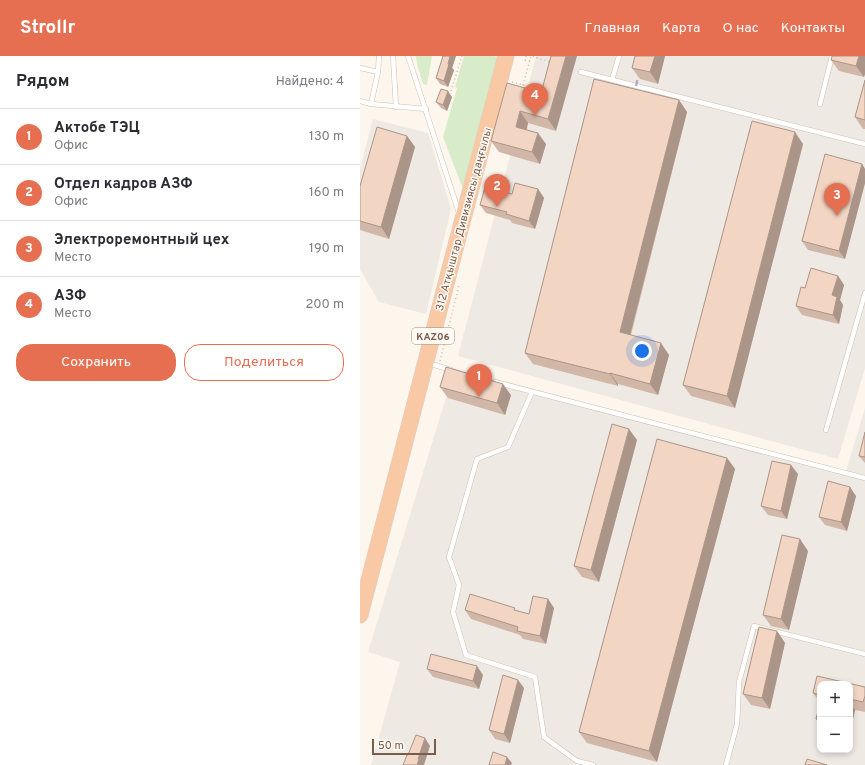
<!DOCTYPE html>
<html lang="ru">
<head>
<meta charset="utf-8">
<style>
  :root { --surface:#fff; --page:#f7f7f7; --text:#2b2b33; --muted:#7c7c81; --line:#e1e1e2; --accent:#e76f51 }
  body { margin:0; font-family:Overpass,sans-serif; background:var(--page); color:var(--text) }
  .controls { position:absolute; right:12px; bottom:12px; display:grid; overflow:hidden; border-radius:8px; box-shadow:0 2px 6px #0003 }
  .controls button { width:36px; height:36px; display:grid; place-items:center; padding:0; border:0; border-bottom:1px solid var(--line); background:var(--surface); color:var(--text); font:20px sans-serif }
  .scale { position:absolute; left:12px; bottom:10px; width:64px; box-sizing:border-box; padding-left:4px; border:2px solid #7a5c4d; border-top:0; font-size:11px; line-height:14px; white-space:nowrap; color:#7a5c4d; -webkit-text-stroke:3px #fffaf3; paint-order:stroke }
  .you { position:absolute; left:282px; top:295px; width:14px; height:14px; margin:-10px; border:3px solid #fff; border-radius:50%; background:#1a73e8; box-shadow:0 0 0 6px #1a73e833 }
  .badge { display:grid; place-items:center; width:26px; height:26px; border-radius:50%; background:var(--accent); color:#fff; font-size:13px; font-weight:700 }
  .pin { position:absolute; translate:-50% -33px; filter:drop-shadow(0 1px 2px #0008) }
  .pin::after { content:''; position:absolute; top:21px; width:14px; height:12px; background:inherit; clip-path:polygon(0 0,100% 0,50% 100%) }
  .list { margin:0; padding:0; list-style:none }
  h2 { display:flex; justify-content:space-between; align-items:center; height:52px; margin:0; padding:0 16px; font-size:17px }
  h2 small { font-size:13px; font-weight:400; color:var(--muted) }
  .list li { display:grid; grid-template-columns:26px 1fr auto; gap:12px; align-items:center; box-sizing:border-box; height:56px; padding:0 16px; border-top:1px solid var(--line) }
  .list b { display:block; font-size:15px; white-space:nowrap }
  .list p { margin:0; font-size:13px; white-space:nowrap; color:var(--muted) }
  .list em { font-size:13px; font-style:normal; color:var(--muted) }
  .actions { display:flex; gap:8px; padding:12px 16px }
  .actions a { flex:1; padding:9px 0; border:1px solid var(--accent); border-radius:16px; text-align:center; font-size:14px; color:var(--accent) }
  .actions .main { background:var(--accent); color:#fff }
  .map { position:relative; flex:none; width:505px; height:709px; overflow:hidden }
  header { display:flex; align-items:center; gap:24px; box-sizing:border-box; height:56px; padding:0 20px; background:var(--accent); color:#fff }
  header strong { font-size:19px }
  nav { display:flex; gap:22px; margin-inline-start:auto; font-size:14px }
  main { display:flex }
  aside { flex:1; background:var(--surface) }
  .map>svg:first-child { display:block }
  .industrial { fill:#efe9e4; fill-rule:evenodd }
  .green { fill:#d8ecc9 }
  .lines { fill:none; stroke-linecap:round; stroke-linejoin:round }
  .service-casing { stroke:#d1beb0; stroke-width:5.5 }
  .trunk-casing { stroke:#dad1cd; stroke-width:17 }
  .path { stroke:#d9b8a5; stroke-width:1.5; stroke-dasharray:1 3; stroke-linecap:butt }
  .service { stroke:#fff; stroke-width:4.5 }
  .trunk { stroke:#f9c8a4; stroke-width:16 }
  .rail { stroke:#b9a8c9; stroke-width:2.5; stroke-dasharray:6 4; stroke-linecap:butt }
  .wall { fill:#d1b7a8 }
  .shaded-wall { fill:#aa9588 }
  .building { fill:#f3d5c3; stroke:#aa9588 }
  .labels { text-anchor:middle; stroke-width:3; stroke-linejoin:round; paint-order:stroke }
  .shield { fill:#fffaf3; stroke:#a28b7f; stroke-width:1 }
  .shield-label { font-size:10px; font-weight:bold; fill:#7a5c4d }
  .street-label { font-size:11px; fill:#7a5c4d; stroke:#fffaf3 }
</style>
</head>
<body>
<header>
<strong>Strollr</strong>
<nav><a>Главная</a><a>Карта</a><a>О нас</a><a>Контакты</a></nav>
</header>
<main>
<aside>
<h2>Рядом<small>Найдено: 4</small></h2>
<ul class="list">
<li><span class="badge">1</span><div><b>Актобе ТЭЦ</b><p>Офис</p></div><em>130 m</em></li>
<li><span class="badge">2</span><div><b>Отдел кадров АЗФ</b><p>Офис</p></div><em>160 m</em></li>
<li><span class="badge">3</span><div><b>Электроремонтный цех</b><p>Место</p></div><em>190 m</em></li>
<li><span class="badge">4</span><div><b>АЗФ</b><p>Место</p></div><em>200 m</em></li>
</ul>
<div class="actions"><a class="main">Сохранить</a><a>Поделиться</a></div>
</aside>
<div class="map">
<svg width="505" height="709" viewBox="0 0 505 709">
  <rect width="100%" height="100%" fill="#fdf6ec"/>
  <g class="industrial">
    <polygon points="176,0 505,0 505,312 478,403 98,300"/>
    <polygon points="13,63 68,77 91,153 66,258 19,246 0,213 0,113"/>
    <path d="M95 312 486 415 505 352V709H11L40 606 8 596ZM460 628H490V694H460Z"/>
  </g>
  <g class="green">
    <polygon points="56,0 72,0 67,29 63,28 57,8"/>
    <polygon points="104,0 134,0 139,1 103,133 83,81 97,32 95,31"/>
  </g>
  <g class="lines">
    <g class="service-casing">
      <g id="service">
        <polyline points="33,0 36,51"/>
        <polyline points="48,0 99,157"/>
        <polyline points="0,12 18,16"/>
        <polyline points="221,16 505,88"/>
        <polyline points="252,24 259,0"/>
        <polyline points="0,45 11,48 66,53"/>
        <polyline points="11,48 18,16 19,0"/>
        <polyline points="460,48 472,0"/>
        <polyline points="68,307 91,314"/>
        <polyline points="135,326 505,422"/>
        <polyline points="172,336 148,391 117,403 89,501 99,529 93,556 106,599 175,621 184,681 217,705 233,709"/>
        <polyline points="466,374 505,237"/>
        <polyline points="366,709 377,668 379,626 394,570 505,598"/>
      </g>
    </g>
    <g class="trunk-casing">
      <path id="trunk" d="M0 559C49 373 96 186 146 0"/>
    </g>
    <g class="path">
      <polyline points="166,0 165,4 170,5"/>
      <polyline points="152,26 183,34"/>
      <polyline points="163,29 171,0 190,6"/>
      <polyline points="91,35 102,0"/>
      <polyline points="80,305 99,229"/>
    </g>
    <use href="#service" class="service"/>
    <use href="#trunk" class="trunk"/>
    <polyline class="rail" points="276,30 283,0"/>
  </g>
  <g class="wall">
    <polygon points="83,0 96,0 92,12 94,14 88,31 80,28 76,22"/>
    <polygon points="305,0 298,28 280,23 272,12"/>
    <polygon points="505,0 505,18 504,21 479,15 471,4"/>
    <polygon points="505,24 505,73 503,73 495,61"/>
    <polygon points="165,32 169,38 180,41 196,75 168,67 167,74 186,88 180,108 139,96 131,85"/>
    <polygon points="92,41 87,55 81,52 76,46"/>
    <polygon points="319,44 327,56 271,279 309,299 298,339 258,328 258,330 173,308 165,297"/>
    <polygon points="47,80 55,91 29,183 0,174 0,130"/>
    <polygon points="443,88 375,352 331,340 323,329"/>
    <polygon points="502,108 505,113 505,127 485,203 448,194 442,185"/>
    <polygon points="178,133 184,142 175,173 152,167 150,164 126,157 120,149 152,138"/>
    <polygon points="478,220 484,229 480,244 483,249 479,268 442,259 436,250 445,232"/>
    <polygon points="80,331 151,339 145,359 88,342"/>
    <polygon points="277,384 239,526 222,521 214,510"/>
    <polygon points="499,400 505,401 505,407"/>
    <polygon points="367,402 375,413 297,706 227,687 219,676"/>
    <polygon points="438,418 427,463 408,459 401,450"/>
    <polygon points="496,440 487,475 465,469 459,461"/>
    <polygon points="448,495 429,574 411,570 403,559"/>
    <polygon points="188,543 194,552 186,588 163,583 160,579 111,563 105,554 156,555 169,558"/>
    <polygon points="417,575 425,587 410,653 391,649 383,638"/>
    <polygon points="67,613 123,619 119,633 73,621"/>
    <polygon points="457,620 505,631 505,656 495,654 490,676 490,628 460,628 460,646 453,637"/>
    <polygon points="164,632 150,687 135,683 129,674"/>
    <polygon points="460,647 460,668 456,663"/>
  </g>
  <g class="shaded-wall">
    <polygon points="90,0 96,0 92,12 94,14 88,31 84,25 88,8"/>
    <polygon points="206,0 217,0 196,75 188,63"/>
    <polygon points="295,0 305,0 298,28 290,16"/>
    <polygon points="499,0 505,0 505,18 504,21 496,10"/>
    <polygon points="165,32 173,44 164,36"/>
    <polygon points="88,35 92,41 87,55 83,49"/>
    <polygon points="319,44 327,56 268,287 260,276"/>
    <polygon points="160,55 168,67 164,82 156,71"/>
    <polygon points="435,76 443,88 375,352 367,340"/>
    <polygon points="178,77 186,88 180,108 172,96"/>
    <polygon points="47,80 55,91 29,183 21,171"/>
    <polygon points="502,108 505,113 505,127 485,203 479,195"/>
    <polygon points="178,133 184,142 175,173 169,165"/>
    <polygon points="478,220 484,229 480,244 483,249 479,268 473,259 472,239"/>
    <polygon points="301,287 309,299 298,339 290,328"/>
    <polygon points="250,317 258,328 258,330 250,318"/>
    <polygon points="143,328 151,339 145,359 137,347"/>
    <polygon points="269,373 277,384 239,526 231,514"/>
    <polygon points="367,402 375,413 297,706 289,695"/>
    <polygon points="431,409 438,418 427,463 421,455"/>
    <polygon points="490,431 496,440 487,475 481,466"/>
    <polygon points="440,483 448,495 429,574 421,563"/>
    <polygon points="188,543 194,552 186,588 180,580"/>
    <polygon points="417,575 425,587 410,653 402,642"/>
    <polygon points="117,610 123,619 119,633 113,625"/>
    <polygon points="158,624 164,632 150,687 144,678"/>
    <polygon points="490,647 495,654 490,676"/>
    <polygon points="65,682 70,690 64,709 57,709 58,703"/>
    <polygon points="147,701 152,707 151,709 145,709"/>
  </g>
  <g class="building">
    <polygon points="83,0 90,0 88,8 89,8 84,25 76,22"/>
    <polygon points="191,0 206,0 188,63 160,55 156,71 178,77 172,96 131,85 147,27 165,32 164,36 180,41"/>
    <polygon points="275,0 295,0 290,16 272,12"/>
    <polygon points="472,0 499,0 496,10 471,4"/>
    <polygon points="234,23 319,44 260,276 301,287 290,328 250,317 250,318 165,297"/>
    <polygon points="505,24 505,64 495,61"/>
    <polygon points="81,33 88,35 83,49 76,46"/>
    <polygon points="392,65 435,76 367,340 323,329"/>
    <polygon points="17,71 47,80 21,171 0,165 0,130"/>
    <polygon points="465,98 502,108 479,195 442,185"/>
    <polygon points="155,127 178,133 169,165 146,158 147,156 120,149 125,131 152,138"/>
    <polygon points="451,212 478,220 472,239 477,241 473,259 436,250 441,231 445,232"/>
    <polygon points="86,311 143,328 137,347 80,331"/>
    <polygon points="252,368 269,373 231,514 214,510"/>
    <polygon points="505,376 505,401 499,400"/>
    <polygon points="297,383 367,402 289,695 219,676"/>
    <polygon points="412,405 431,409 421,455 401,450"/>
    <polygon points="468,425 490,431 481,466 459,461"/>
    <polygon points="422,479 440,483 421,563 403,559"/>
    <polygon points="110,538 155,552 154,554 169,558 173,540 188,543 180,580 157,575 158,571 105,554"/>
    <polygon points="399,571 417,575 402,642 383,638"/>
    <polygon points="71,598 117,610 113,625 67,613"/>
    <polygon points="143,619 158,624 144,678 129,674"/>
    <polygon points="457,620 505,631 505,640 503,646 490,643 490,628 460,628 460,639 453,637"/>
    <polygon points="460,647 460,664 456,663"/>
    <polygon points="56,679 65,682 58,703 59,703 57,709 43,709 47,699 48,699"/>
    <polygon points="133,696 147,701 145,709 129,709"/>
    <polygon points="447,703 467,709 445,709"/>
  </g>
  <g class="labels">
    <rect class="shield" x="52" y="272" width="42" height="16" rx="3"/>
    <g class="shield-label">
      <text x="73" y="284">KАZ06</text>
    </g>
    <g class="street-label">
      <text transform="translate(103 163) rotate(-75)" y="4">312 Атқыштар Дивизиясы даңғылы</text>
    </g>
  </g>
</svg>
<div class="controls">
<button>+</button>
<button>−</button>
</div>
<div class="scale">50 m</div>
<div class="you"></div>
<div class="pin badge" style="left:119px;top:341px">1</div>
<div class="pin badge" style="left:137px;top:151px">2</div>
<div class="pin badge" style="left:477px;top:160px">3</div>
<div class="pin badge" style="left:175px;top:60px">4</div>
</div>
</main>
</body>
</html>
